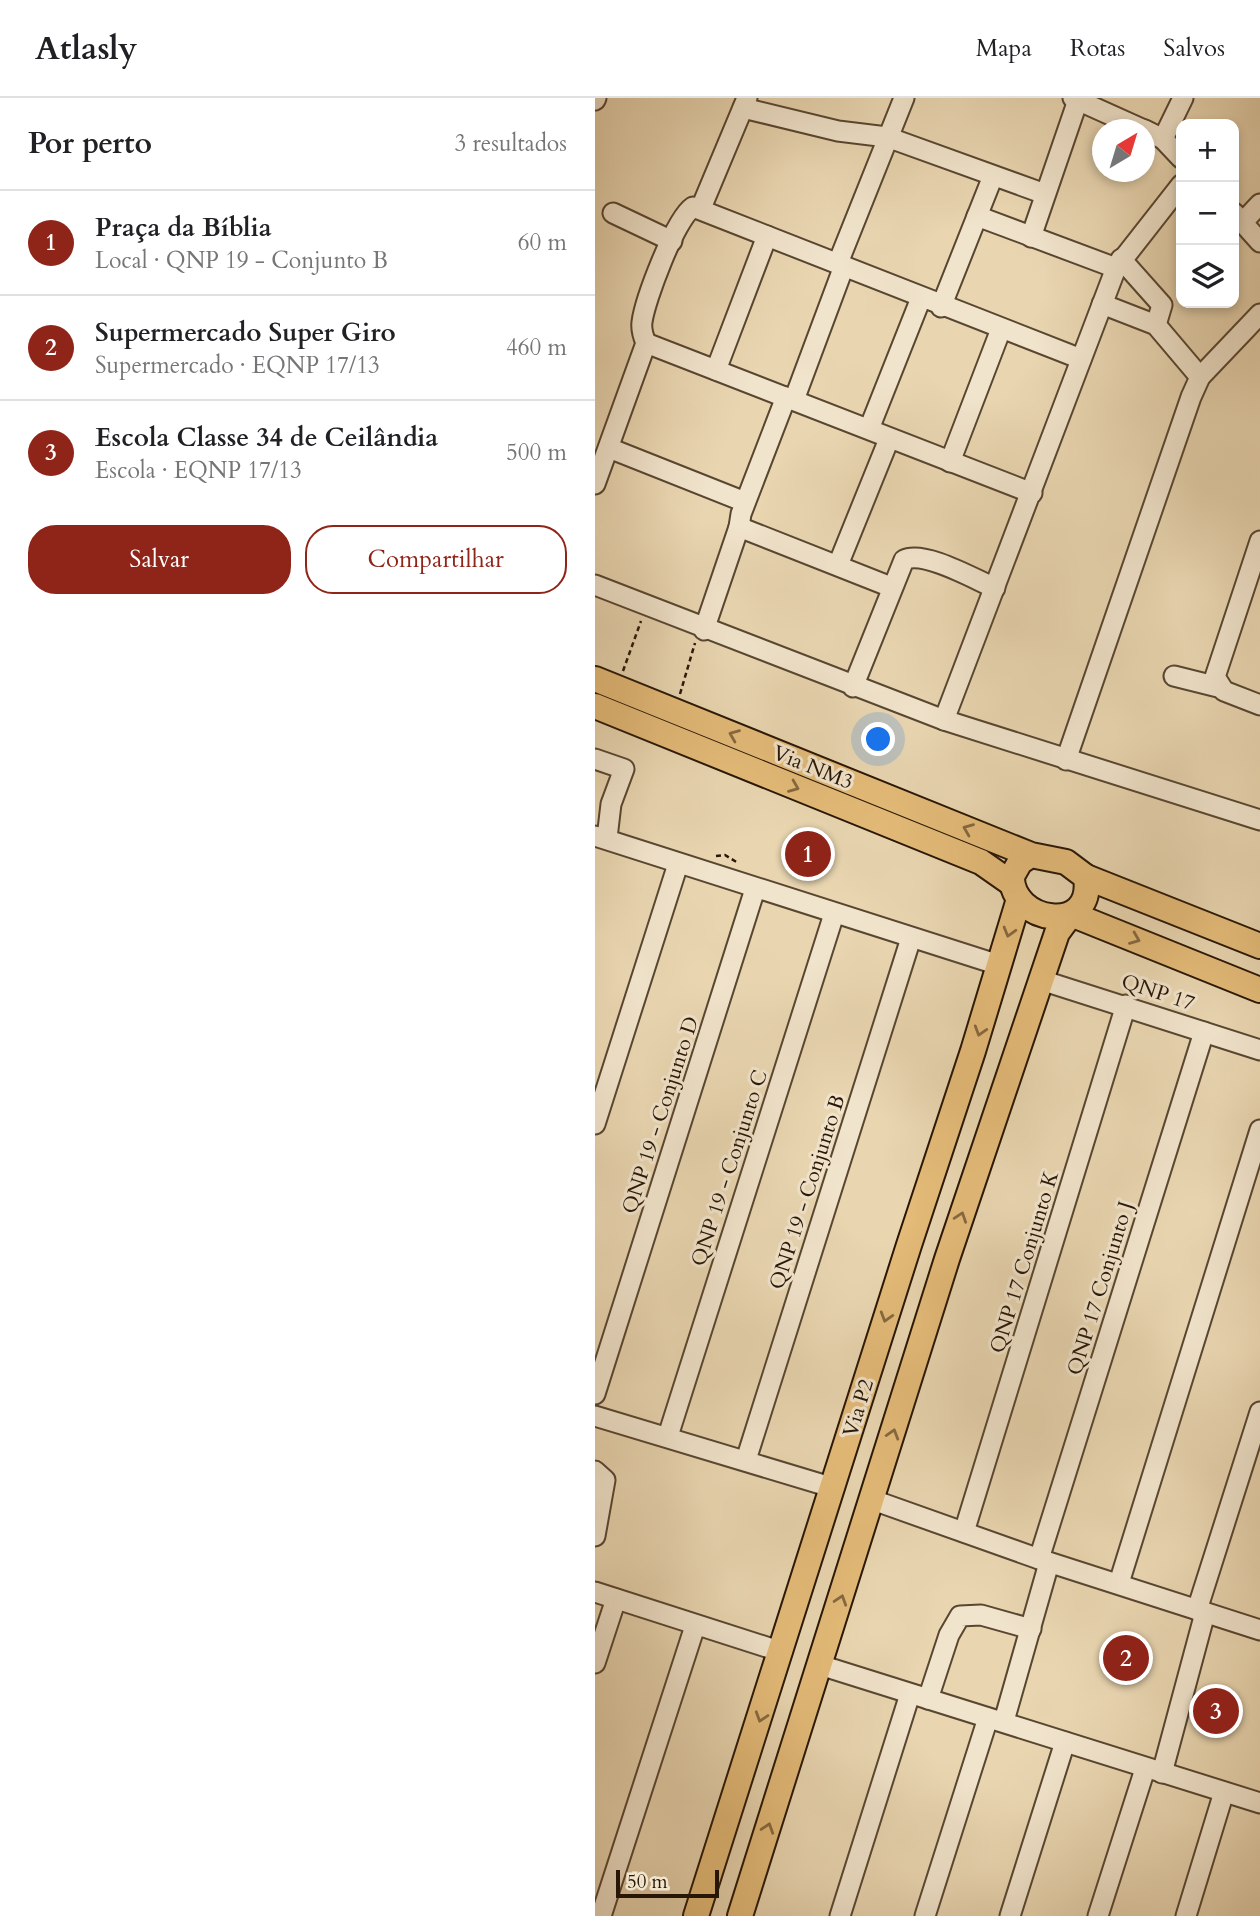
<!DOCTYPE html>
<html lang="pt">
<head>
<meta charset="utf-8">
<style>
  :root { --surface:#fff; --page:#f2f2f2; --text:#202124; --muted:#757577; --line:#e0e0e0; --accent:#8f2418 }
  body { margin:0; font-family:Cardo,serif; background:var(--page); color:var(--text) }
  .controls { position:absolute; right:21px; top:21px; display:grid; overflow:hidden; border-radius:14px; box-shadow:0 4px 10px #0003 }
  .controls button { width:63px; height:63px; display:grid; place-items:center; padding:0; border:0; border-bottom:2px solid var(--line); background:var(--surface); color:var(--text); font:35px sans-serif }
  .compass { position:absolute; left:497px; top:21px; width:63px; height:63px; border-radius:50%; background:var(--surface); box-shadow:0 4px 10px #0003; rotate:38deg }
  .scale { position:absolute; left:21px; bottom:18px; width:103px; box-sizing:border-box; padding-left:7px; border:4px solid #281606; border-top:0; font-size:19px; line-height:24px; white-space:nowrap; color:#281606; -webkit-text-stroke:5px #f1e4cc; paint-order:stroke }
  .you { position:absolute; left:284px; top:642px; width:24px; height:24px; margin:-18px; border:5px solid #fff; border-radius:50%; background:#1a73e8; box-shadow:0 0 0 10px #1a73e833 }
  .badge { display:grid; place-items:center; width:46px; height:46px; border-radius:50%; background:var(--accent); color:#fff; font-size:23px; font-weight:700 }
  .pin { position:absolute; translate:-50% -50%; border:4px solid #fff; box-shadow:0 2px 7px #0006 }
  .list { margin:0; padding:0; list-style:none }
  h2 { display:flex; justify-content:space-between; align-items:center; height:91px; margin:0; padding:0 28px; font-size:30px }
  h2 small { font-size:23px; font-weight:400; color:var(--muted) }
  .list li { display:grid; grid-template-columns:46px 1fr auto; gap:21px; align-items:center; box-sizing:border-box; height:105px; padding:0 28px; border-top:2px solid var(--line) }
  .list b { display:block; font-size:26px; white-space:nowrap }
  .list p { margin:0; font-size:23px; white-space:nowrap; color:var(--muted) }
  .list em { font-size:23px; font-style:normal; color:var(--muted) }
  .actions { display:flex; gap:14px; padding:21px 28px }
  .actions a { flex:1; padding:16px 0; border:2px solid var(--accent); border-radius:28px; text-align:center; font-size:24px; color:var(--accent) }
  .actions .main { background:var(--accent); color:#fff }
  .icon { flex:none; width:38px; height:38px; fill:none; stroke:currentColor; stroke-width:2; stroke-linecap:round; stroke-linejoin:round }
  .map { position:relative; flex:none; width:665px; height:1818px; overflow:hidden }
  header { display:flex; align-items:center; gap:42px; box-sizing:border-box; height:98px; padding:0 35px; background:var(--surface); border-bottom:2px solid var(--line) }
  header strong { font-size:33px }
  nav { display:flex; gap:38px; margin-inline-start:auto; font-size:24px }
  main { display:flex }
  aside { flex:1; background:var(--surface) }
  .map>svg:first-child { display:block }
  .lines { fill:none; stroke-linecap:round; stroke-linejoin:round }
  .minor-casing { stroke:#584631; stroke-width:23 }
  .major-casing { stroke:#281606; stroke-width:28 }
  .path { stroke:#281606; stroke-width:2.5; stroke-dasharray:5 3.5; stroke-linecap:butt }
  .minor { stroke:#f1e4cc; stroke-width:19 }
  .major { stroke:#e4bb78; stroke-width:24 }
  .oneway { stroke:#86683f }
  .labels { text-anchor:middle; stroke-width:6; stroke-linejoin:round; paint-order:stroke }
  .street-label { font-size:21px; fill:#281606; stroke:#f1e4cc }
</style>
</head>
<body>
<header>
<strong>Atlasly</strong>
<nav><a>Mapa</a><a>Rotas</a><a>Salvos</a></nav>
</header>
<main>
<aside>
<h2>Por perto<small>3 resultados</small></h2>
<ul class="list">
<li><span class="badge">1</span><div><b>Praça da Bíblia</b><p>Local · QNP 19 - Conjunto B</p></div><em>60 m</em></li>
<li><span class="badge">2</span><div><b>Supermercado Super Giro</b><p>Supermercado · EQNP 17/13</p></div><em>460 m</em></li>
<li><span class="badge">3</span><div><b>Escola Classe 34 de Ceilândia</b><p>Escola · EQNP 17/13</p></div><em>500 m</em></li>
</ul>
<div class="actions"><a class="main">Salvar</a><a>Compartilhar</a></div>
</aside>
<div class="map">
<svg width="665" height="1818" viewBox="0 0 665 1818">
  <rect width="100%" height="100%" fill="#e9d6b1"/>
  <filter id="stains"><feTurbulence type="fractalNoise" baseFrequency=".00286" numOctaves="4"/><feColorMatrix values="0 0 0 0 .2 0 0 0 0 .09 0 0 0 0 .02 0 0 0 .5 -.17"/></filter>
  <radialGradient id="worn" r=".72"><stop offset=".6" stop-color="#630" stop-opacity="0"/><stop offset="1" stop-color="#630" stop-opacity=".3"/></radialGradient>
  <g class="lines">
    <g class="minor-casing">
      <g id="minor">
        <polyline points="478,0 549,32"/>
        <polyline points="0,2 1,0"/>
        <polyline points="148,10 243,33 292,39 450,96"/>
        <polyline points="550,32 568,41 586,60"/>
        <polyline points="568,41 588,0"/>
        <polyline points="106,110 152,0"/>
        <polyline points="18,115 77,143"/>
        <polyline points="639,115 665,144"/>
        <polyline points="382,118 521,170"/>
        <polyline points="648,124 665,106"/>
        <polyline points="436,139 483,2"/>
        <polyline points="526,161 567,207 561,227"/>
        <polyline points="243,165 309,0"/>
        <polyline points="507,206 561,227 605,279"/>
        <polyline points="346,209 398,78"/>
        <polyline points="51,245 437,395"/>
        <polyline points="121,272 172,138"/>
        <polyline points="199,302 249,168"/>
        <polyline points="274,331 326,200"/>
        <polyline points="14,350 150,404"/>
        <polyline points="355,364 406,231"/>
        <path d="M0 386 51 245C48 238 46 231 47 224 50 202 80 121 98 109L486 261"/>
        <polyline points="144,429 296,489"/>
        <polyline points="665,443 620,579 629,593 665,607"/>
        <polyline points="243,467 294,341"/>
        <polyline points="0,487 349,622 665,722"/>
        <polyline points="109,532 144,429 146,416 191,299"/>
        <polyline points="579,578 623,589"/>
        <path d="M258 589 309 462C329 452 379 481 400 490"/>
        <polyline points="349,622 521,170 586,87"/>
        <polyline points="0,661 29,671 16,706 12,740"/>
        <polyline points="471,662 596,299 605,279 665,216"/>
        <polyline points="0,738 404,867"/>
        <polyline points="446,882 665,952"/>
        <polyline points="0,1026 83,766"/>
        <polyline points="0,1296 160,791"/>
        <polyline points="0,1318 239,1390"/>
        <polyline points="73,1338 239,816"/>
        <polyline points="151,1362 316,840"/>
        <polyline points="0,1373 10,1382 0,1438"/>
        <polyline points="278,1402 444,1461 665,1532"/>
        <polyline points="369,1434 531,907"/>
        <polyline points="444,1461 609,934"/>
        <polyline points="524,1485 665,1032"/>
        <polyline points="0,1494 187,1554"/>
        <polyline points="602,1512 665,1314"/>
        <polyline points="0,1565 21,1501"/>
        <polyline points="225,1567 665,1705"/>
        <polyline points="333,1601 354,1537 365,1518 386,1517 436,1531"/>
        <polyline points="409,1623 454,1465"/>
        <polyline points="567,1675 610,1515"/>
        <polyline points="6,1818 100,1528"/>
        <polyline points="245,1818 315,1596"/>
        <polyline points="330,1818 393,1620"/>
        <polyline points="415,1818 470,1644"/>
        <polyline points="503,1818 550,1671"/>
        <polyline points="591,1818 629,1694"/>
      </g>
    </g>
    <g class="major-casing">
      <g id="major">
        <path d="M0 581 436 757 471 764 491 779C500 839 415 824 417 778L425 764 436 757"/>
        <polyline points="0,608 386,764 416,785"/>
        <polyline points="491,779 665,848"/>
        <polyline points="101,1818 314,1147 378,953 424,801"/>
        <polyline points="145,1818 352,1161 462,835 476,816 665,892"/>
      </g>
    </g>
    <g class="path">
      <polyline points="28,573 46,523"/>
      <polyline points="85,596 100,545"/>
      <polyline points="121,758 130,757 143,765"/>
    </g>
    <use href="#minor" class="minor"/>
    <use href="#major" class="major"/>
  </g>
  <defs><path id="oneway-chevron" d="M-2-3.5L2.5 0L-2 3.5" fill="none" stroke-width="1.6" stroke-linecap="round" stroke-linejoin="round" transform="scale(1.75)"/></defs>
  <g class="oneway">
    <use href="#oneway-chevron" transform="translate(139 637) rotate(-158)"/>
    <use href="#oneway-chevron" transform="translate(199 689) rotate(22)"/>
    <use href="#oneway-chevron" transform="translate(373 731) rotate(-158)"/>
    <use href="#oneway-chevron" transform="translate(414 834) rotate(106)"/>
    <use href="#oneway-chevron" transform="translate(540 841) rotate(22)"/>
    <use href="#oneway-chevron" transform="translate(385 933) rotate(107)"/>
    <use href="#oneway-chevron" transform="translate(366 1119) rotate(-71)"/>
    <use href="#oneway-chevron" transform="translate(291 1219) rotate(107)"/>
    <use href="#oneway-chevron" transform="translate(298 1336) rotate(-73)"/>
    <use href="#oneway-chevron" transform="translate(246 1502) rotate(-72)"/>
    <use href="#oneway-chevron" transform="translate(166 1619) rotate(108)"/>
    <use href="#oneway-chevron" transform="translate(173 1730) rotate(-72)"/>
  </g>
  <g class="labels">
    <g class="street-label">
      <text transform="translate(218 669) rotate(22)" y="7">Via NM3</text>
      <text transform="translate(563 894) rotate(18)" y="7">QNP 17</text>
      <text transform="translate(65 1017) rotate(-72)" y="7">QNP 19 - Conjunto D</text>
      <text transform="translate(134 1070) rotate(-72)" y="7">QNP 19 - Conjunto C</text>
      <text transform="translate(212 1094) rotate(-72)" y="7">QNP 19 - Conjunto B</text>
      <text transform="translate(429 1164) rotate(-73)" y="7">QNP 17 Conjunto K</text>
      <text transform="translate(505 1190) rotate(-73)" y="7">QNP 17 Conjunto J</text>
      <text transform="translate(263 1310) rotate(-73)" y="7">Via P2</text>
    </g>
  </g>
  <rect width="100%" height="100%" filter="url(#stains)"/>
  <rect width="100%" height="100%" fill="url(#worn)"/>
</svg>
<div class="controls">
<button>+</button>
<button>−</button>
<button><svg class="icon" aria-label="layers" viewBox="0 0 24 24"><path d="M12 4l9 5-9 5-9-5zM3 14l9 5 9-5"/></svg></button>
</div>
<svg class="compass" viewBox="-18 -18 36 36"><path d="M0-13l5 13h-10z" fill="#e53935"/><path d="M0 13l5-13h-10z" fill="#757577"/></svg>
<div class="scale">50 m</div>
<div class="you"></div>
<div class="pin badge" style="left:213px;top:756px">1</div>
<div class="pin badge" style="left:531px;top:1560px">2</div>
<div class="pin badge" style="left:621px;top:1613px">3</div>
</div>
</main>
</body>
</html>
